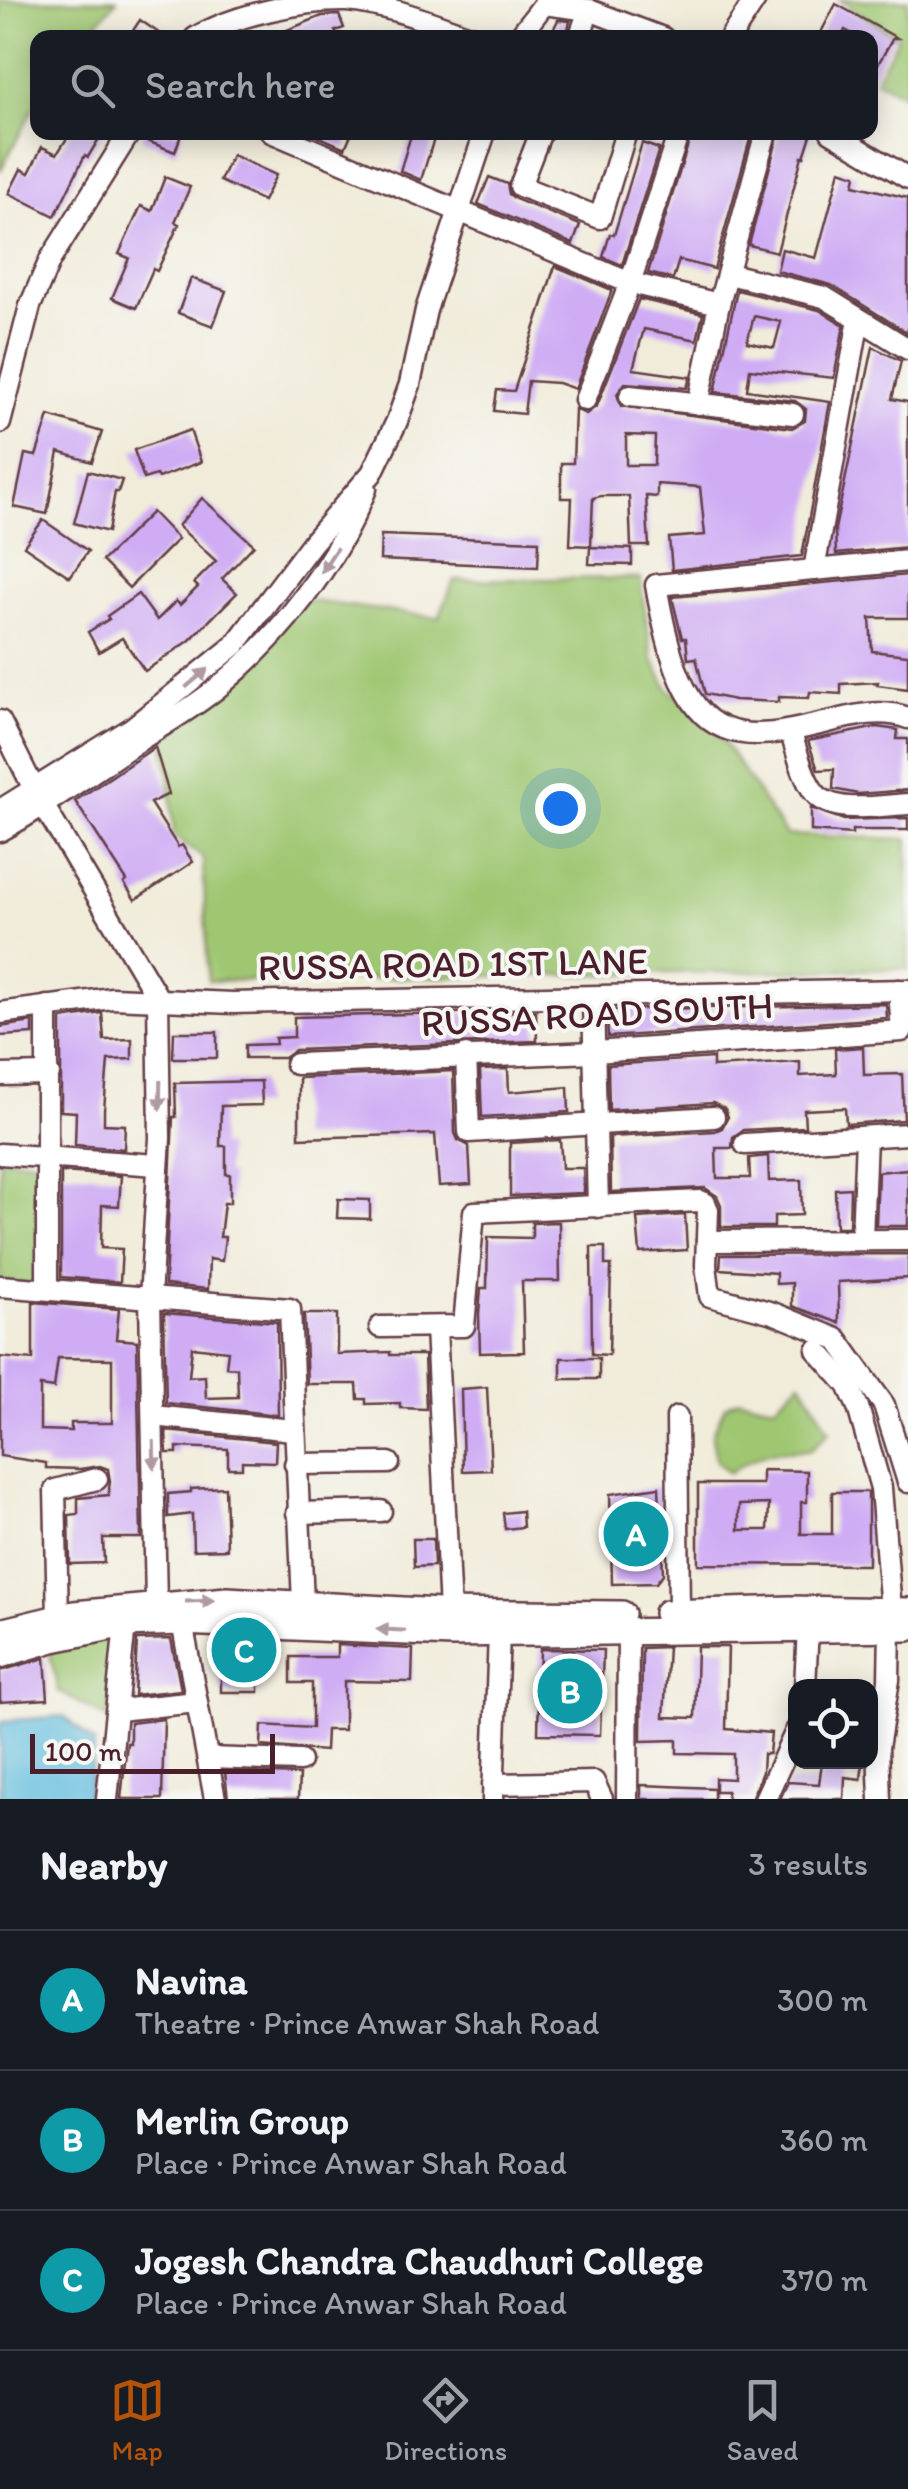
<!DOCTYPE html>
<html lang="en">
<head>
<meta charset="utf-8">
<style>
  :root { --surface:#171b24; --page:#20242c; --text:#f1f3f6; --muted:#9ea1a6; --line:#363941; --accent:#b45309 }
  body { margin:0; font-family:Itim,sans-serif; background:var(--page); color:var(--text) }
  .controls { position:absolute; right:30px; bottom:30px; display:grid; overflow:hidden; border-radius:20px; box-shadow:0 5px 25px #0003 }
  .controls button { width:90px; height:90px; display:grid; place-items:center; padding:0; border:0; border-bottom:2px solid var(--line); background:var(--surface); color:var(--text); font:50px sans-serif }
  .scale { position:absolute; left:30px; bottom:25px; width:245px; box-sizing:border-box; padding-left:10px; border:5px solid #4a1f2b; border-top:0; font-size:28px; line-height:35px; white-space:nowrap; color:#4a1f2b; -webkit-text-stroke:8px #f6f6f2; paint-order:stroke }
  .you { position:absolute; left:560px; top:808px; width:35px; height:35px; margin:-25px; border:8px solid #fff; border-radius:50%; background:#1a73e8; box-shadow:0 0 0 15px #1a73e833 }
  .badge { display:grid; place-items:center; width:65px; height:65px; border-radius:50%; background:var(--accent); color:#fff; font-size:32px; font-weight:700 }
  .pin { position:absolute; translate:-50% -50%; border:5px solid #fff; box-shadow:0 2px 10px #0006 }
  .list { margin:0; padding:0; list-style:none }
  h2 { display:flex; justify-content:space-between; align-items:center; height:130px; margin:0; padding:0 40px; font-size:42px }
  h2 small { font-size:32px; font-weight:400; color:var(--muted) }
  .list li { display:grid; grid-template-columns:65px 1fr auto; gap:30px; align-items:center; box-sizing:border-box; height:140px; padding:0 40px; border-top:2px solid var(--line) }
  .list b { display:block; font-size:38px; white-space:nowrap }
  .list p { margin:0; font-size:32px; white-space:nowrap; color:var(--muted) }
  .list em { font-size:32px; font-style:normal; color:var(--muted) }
  .icon { flex:none; width:55px; height:55px; fill:none; stroke:currentColor; stroke-width:2; stroke-linecap:round; stroke-linejoin:round }
  .map { position:relative; flex:none; width:908px; height:1799px; overflow:hidden }
  .search { position:absolute; background:var(--surface); box-shadow:0 5px 25px #0003; left:30px; right:30px; top:30px; height:110px; display:flex; align-items:center; gap:25px; box-sizing:border-box; padding:0 35px; border-radius:20px; color:var(--muted); font-size:38px }
  .sheet { height:550px; background:var(--surface) }
  nav { display:flex; justify-content:space-around; align-items:center; box-sizing:border-box; height:140px; border-top:2px solid var(--line); background:var(--surface); font-size:28px; color:var(--muted) }
  nav a { display:grid; justify-items:center; gap:5px }
  nav .on { color:var(--accent) }
  .map>svg:first-child { display:block }
  .green { fill:#9fc772; stroke:#74734e; stroke-width:2.5 }
  .water { fill:#60bdde; stroke:#556e84; stroke-width:2.5 }
  .building { fill:#cfacf4; fill-rule:evenodd }
  .lines { fill:none; stroke-linecap:round; stroke-linejoin:round }
  .minor-casing { stroke:#633e45; stroke-width:25 }
  .major-casing { stroke:#633e45; stroke-width:30 }
  .minor { stroke:#fff; stroke-width:20 }
  .major { stroke:#fff; stroke-width:25 }
  .oneway { fill:#ae9aa0 }
  .labels { text-anchor:middle; stroke-width:8; stroke-linejoin:round; paint-order:stroke }
  .street-label { font-size:38px; fill:#4a1f2b; stroke:#f6f6f2 }
</style>
</head>
<body>
<div class="map">
<svg width="908" height="1799" viewBox="0 0 908 1799">
  <rect width="100%" height="100%" fill="#f6f6f2"/>
  <filter id="ink" filterUnits="userSpaceOnUse"><feTurbulence type="fractalNoise" baseFrequency=".01" numOctaves="2"/><feDisplacementMap in="SourceGraphic" scale="20" xChannelSelector="R" yChannelSelector="G"/><feConvolveMatrix kernelMatrix="1 2 1 2 8 2 1 2 1" color-interpolation-filters="sRGB"/></filter>
  <filter id="wash" filterUnits="userSpaceOnUse"><feTurbulence type="fractalNoise" baseFrequency=".0048" numOctaves="4" result="noise"/><feDisplacementMap in="SourceGraphic" scale="40" xChannelSelector="R" yChannelSelector="G"/><feGaussianBlur stdDeviation="2.25" result="paint"/><feColorMatrix in="noise" values="0 0 0 0 0 0 0 0 0 0 0 0 0 0 0 0 0 1.4 0 .05"/><feComposite in="paint" operator="in"/></filter>
  <g filter="url(#wash)">
    <rect width="100%" height="100%" fill="#f1ecda"/>
    <g class="green">
      <polygon points="0,0 117,0 85,37 38,38 37,102 0,171"/>
      <polygon points="839,0 908,0 908,97 875,79 898,38"/>
      <polygon points="640,578 652,657 668,689 711,723 786,835 908,839 908,969 208,981 203,858 174,835 169,775 159,720 297,599 439,618 454,580"/>
      <polygon points="0,1158 45,1161 43,1286 0,1281"/>
      <path d="M801 1381 830 1431 810 1450C775 1449 758 1453 729 1473L716 1461 712 1436 725 1406 740 1399 774 1406Z"/>
      <polygon points="119,1632 108,1719 58,1691 49,1650"/>
    </g>
    <polygon class="water" points="64,1716 94,1743 88,1799 0,1799 0,1726 3,1721"/>
    <g id="blocks">
      <g class="building">
        <polygon points="836,4 897,38 893,38 870,78 870,38 860,38 845,30 841,38 818,38"/>
        <polygon points="339,15 344,28 335,31 338,38 267,38 322,16"/>
        <polygon points="140,20 166,38 128,38"/>
        <polygon points="558,20 570,21 566,38 549,38"/>
        <polygon points="71,132 103,132 88,157 85,155 55,216 9,193 21,169 29,173 42,147 57,154"/>
        <polygon points="144,132 182,132 175,152 142,139"/>
        <polygon points="308,132 352,132 345,148"/>
        <polygon points="412,132 436,132 421,180 400,171"/>
        <polygon points="692,132 752,132 714,269 679,260 673,279 648,273"/>
        <polygon points="779,132 812,132 804,157 802,156 777,252 749,245"/>
        <polygon points="642,143 659,149 622,265 603,257 610,234 614,235"/>
        <polygon points="232,155 276,175 263,201 220,181"/>
        <polygon points="840,170 856,175 854,185 908,198 908,333 831,285 777,271 782,249 816,258"/>
        <polygon points="165,177 190,187 175,222 179,224 157,271 153,269 136,308 112,298 129,258 119,254 141,206 152,211"/>
        <polygon points="489,177 507,184 509,194 515,199 580,225 573,244 478,204"/>
        <polygon points="555,266 612,290 575,389 558,383 528,381 524,414 494,411 497,390 514,391"/>
        <polygon points="191,278 226,291 213,326 178,313"/>
        <path d="M737 290 819 310 844 325 834 378 750 369 747 390 830 402 802 556 672 570 669 538 705 535 700 487 657 484V497L646 496 649 546H631L629 496H601L593 498 591 546 570 545 572 498H561V463H573L575 409 586 414 597 406 639 299 703 314 697 340 644 329 633 369 690 377 687 388 625 383 617 394 621 406 792 428 805 421 806 409 795 401 715 392ZM754 316 781 322 774 348 747 342ZM626 435 655 436 654 465H626Z"/>
        <polygon points="873,347 901,361 892,399 908,402 908,547 836,554 835,529"/>
        <polygon points="49,416 102,432 92,462 59,452 47,514 14,507 25,454 36,456"/>
        <polygon points="190,430 201,462 158,478 156,475 144,479 134,450"/>
        <polygon points="88,471 122,480 118,492 115,492 108,532 74,523"/>
        <polygon points="202,498 254,545 222,579 237,593 189,641 145,671 122,638 99,652 88,632 109,619 107,616 138,594 157,620 176,601 180,605 198,587 194,583 216,561 178,526"/>
        <polygon points="152,512 178,539 129,588 102,561"/>
        <polygon points="43,520 88,551 70,577 24,546"/>
        <polygon points="381,535 539,541 538,567 380,560"/>
        <polygon points="590,547 632,549 632,565 589,564"/>
        <polygon points="908,575 908,618 870,618 872,651 908,655 908,689 877,685 878,682 841,684 841,694 810,692 809,698 779,697 779,702 735,700 705,694 696,658 688,659 686,638 682,638 672,597"/>
        <polygon points="877,727 898,730 897,739 908,739 908,790 858,794 833,789 834,769 818,770 808,741"/>
        <polygon points="155,747 169,794 150,803 178,847 182,845 193,862 135,900 124,883 127,881 75,801"/>
        <polygon points="811,808 844,820 908,818 908,830 852,830 852,834 811,831"/>
        <polygon points="886,1004 887,1018 608,1037 607,1010"/>
        <polygon points="536,1011 537,1041 295,1050 284,1058 245,1058 245,1045 276,1044 275,1038 294,1037 294,1017"/>
        <polygon points="102,1013 104,1040 132,1039 132,1059 108,1060 104,1110 104,1124 125,1125 124,1149 75,1145 76,1112 61,1111 61,1019"/>
        <polygon points="33,1022 33,1034 0,1036 0,1027"/>
        <polygon points="174,1032 217,1032 217,1058 173,1058"/>
        <polygon points="863,1047 864,1075 902,1074 904,1120 846,1124 845,1108 804,1110 805,1127 743,1130 733,1137 732,1148 716,1148 717,1178 750,1178 749,1158 768,1156 769,1181 801,1180 802,1215 774,1216 774,1227 721,1227 721,1205 717,1196 705,1188 611,1192 610,1137 715,1131 722,1128 728,1117 725,1109 713,1103 609,1110 608,1065 713,1058 713,1067 800,1062 800,1076 836,1074 835,1049"/>
        <polygon points="508,1069 509,1092 568,1087 569,1112 482,1117 480,1070"/>
        <polygon points="453,1071 455,1133 458,1140 469,1146 471,1184 439,1186 435,1134 299,1138 299,1078"/>
        <polygon points="261,1081 262,1105 221,1106 220,1146 226,1146 226,1174 230,1174 230,1203 224,1203 220,1237 225,1237 222,1261 209,1259 208,1289 165,1285 173,1117 176,1117 175,1083"/>
        <polygon points="560,1140 562,1168 583,1168 584,1193 510,1196 510,1143"/>
        <polygon points="908,1169 908,1226 876,1226 878,1172"/>
        <polygon points="61,1172 121,1176 119,1206 102,1205 101,1248 122,1249 120,1282 61,1277"/>
        <polygon points="850,1188 849,1227 836,1227 835,1189"/>
        <polygon points="338,1199 370,1200 370,1219 337,1218"/>
        <polygon points="685,1215 687,1250 640,1253 637,1218"/>
        <polygon points="559,1222 560,1281 522,1281 524,1352 480,1353 479,1314 481,1288 487,1288 488,1237 532,1238 532,1223"/>
        <polygon points="591,1247 605,1247 605,1265 611,1265 609,1355 592,1354"/>
        <polygon points="908,1254 908,1278 838,1282 839,1323 792,1306 792,1283 776,1284 776,1273 720,1269 721,1255"/>
        <path d="M33 1302 119 1309 116 1339 137 1341 141 1538H103L104 1563 70 1564 69 1515 78 1514V1498L108 1495 110 1482 108 1469 100 1466 80 1469 46 1468V1463L0 1456V1357L33 1360ZM58 1358 112 1359V1423H71V1431L40 1430V1386L54 1388Z"/>
        <path d="M164 1313 277 1322 278 1415 166 1403ZM192 1347 228 1351 226 1367 237 1368 238 1397 206 1398 205 1376 189 1377Z"/>
        <polygon points="304,1314 337,1314 337,1354 390,1352 390,1355 424,1355 426,1409 400,1408 400,1403 366,1404 366,1399 358,1399 357,1384 307,1384"/>
        <rect x="561" y="1358" width="38" height="21"/>
        <polygon points="487,1387 491,1470 463,1471 461,1389"/>
        <polygon points="166,1431 276,1442 275,1462 242,1461 242,1468 228,1468 228,1449 177,1447 177,1453 167,1453"/>
        <path d="M762 1470 807 1471V1502H801V1534H832V1492H868V1565L698 1564V1484H762ZM769 1504 768 1530H739V1505Z"/>
        <polygon points="225,1487 227,1549 193,1550 192,1514 168,1517 168,1494 191,1492 191,1489"/>
        <polygon points="659,1487 663,1574 656,1583 612,1584 610,1494"/>
        <polygon points="522,1511 523,1527 505,1529 503,1513"/>
        <polygon points="413,1539 433,1539 434,1566 414,1567"/>
        <polygon points="171,1639 181,1690 134,1695 137,1640"/>
        <polygon points="221,1640 266,1642 266,1673 259,1673 259,1692 221,1692"/>
        <polygon points="337,1645 413,1649 412,1682 344,1681 344,1730 326,1730 325,1751 261,1746 262,1725 312,1728 312,1683 291,1683 291,1657 337,1657"/>
        <polygon points="668,1647 664,1717 695,1718 697,1647 728,1647 726,1729 771,1733 769,1754 763,1754 762,1772 751,1799 727,1799 727,1791 715,1791 715,1778 733,1779 733,1754 677,1753 677,1740 641,1741 642,1648"/>
        <polygon points="540,1649 603,1650 600,1735 538,1734"/>
        <polygon points="45,1658 48,1699 0,1702 0,1671"/>
        <polygon points="164,1719 162,1799 121,1799 127,1743 130,1743 130,1723"/>
        <polygon points="822,1762 863,1762 861,1779 845,1777 844,1799 780,1799 788,1782 819,1784"/>
        <polygon points="225,1772 299,1775 298,1799 228,1799"/>
        <polygon points="641,1785 714,1788 714,1799 641,1799"/>
      </g>
    </g>
  </g>
  <g filter="url(#ink)">
    <use href="#blocks" fill-opacity="0" stroke="#633e45" stroke-width="2.5"/>
    <g class="lines">
      <g class="minor-casing">
        <g id="minor">
          <polyline points="544,4 589,10 663,38"/>
          <path d="M195 38C233 15 303 0 347 1 390 5 434 24 476 38"/>
          <polyline points="518,38 544,4"/>
          <polyline points="579,38 589,10"/>
          <polyline points="730,38 755,0"/>
          <polyline points="271,132 630,283 719,304"/>
          <polyline points="541,132 520,186 600,218 626,132"/>
          <polyline points="831,132 908,178"/>
          <polyline points="729,274 824,297 908,349"/>
          <polyline points="630,396 793,414"/>
          <polyline points="585,400 630,283 679,132"/>
          <polyline points="698,404 719,304 766,132"/>
          <polyline points="0,423 30,306 50,260 130,132"/>
          <path d="M908 561 656 585C664 629 677 710 724 728 755 741 792 730 824 723 852 716 880 708 908 718"/>
          <polyline points="814,570 859,319"/>
          <polyline points="0,721 35,791 158,998 160,1138 150,1298 156,1605"/>
          <path d="M790 731C797 750 802 776 814 792 832 816 882 805 908 804"/>
          <polyline points="0,810 132,728 235,645 312,543 372,473 397,421 410,384 426,310 485,132"/>
          <path d="M0 831C45 806 85 777 128 748 157 728 189 711 216 689 280 637 335 565 366 489"/>
          <polyline points="593,998 598,1207"/>
          <polyline points="0,1013 112,998 233,1003 908,990"/>
          <polyline points="466,1055 469,1132 714,1117"/>
          <polyline points="296,1064 594,1052 902,1031 899,990"/>
          <polyline points="0,1075 49,1074"/>
          <polyline points="745,1144 908,1134"/>
          <polyline points="0,1154 157,1165"/>
          <polyline points="862,1238 866,1137"/>
          <polyline points="707,1241 908,1240"/>
          <polyline points="0,1286 290,1309 303,1603"/>
          <polyline points="47,1289 47,1006"/>
          <polyline points="380,1327 464,1326 474,1212 700,1201 705,1203 708,1210 706,1265 710,1296 773,1313 837,1339 884,1405 908,1482"/>
          <polyline points="436,1328 450,1612"/>
          <polyline points="817,1350 848,1385 858,1407 881,1488 891,1610"/>
          <polyline points="153,1416 293,1430"/>
          <polyline points="677,1417 679,1612"/>
          <polyline points="295,1464 389,1463"/>
          <polyline points="297,1513 381,1511"/>
          <polyline points="58,1618 55,1490 97,1479"/>
          <polyline points="182,1622 215,1799"/>
          <polyline points="805,1686 808,1628"/>
          <polyline points="118,1710 197,1702"/>
          <polyline points="208,1758 300,1761"/>
          <polyline points="493,1784 594,1782 602,1799"/>
          <polyline points="107,1799 125,1624"/>
          <polyline points="493,1799 499,1633"/>
          <polyline points="627,1799 628,1631"/>
          <polyline points="765,1799 796,1731"/>
          <polyline points="880,1799 878,1748 889,1680 890,1627"/>
        </g>
      </g>
      <g class="major-casing">
        <g id="major">
          <polyline points="667,1613 789,1609 908,1611"/>
          <polyline points="0,1632 74,1614 227,1600 440,1612 622,1614"/>
          <polyline points="0,1655 53,1639 125,1624 182,1622 452,1634 908,1628"/>
        </g>
      </g>
      <use href="#minor" class="minor"/>
      <use href="#major" class="major"/>
    </g>
    <defs><path id="oneway-solid" d="M-6-.8H1V-3.2L6.5 0L1 3.2V.8H-6Z" transform="scale(2.5)"/></defs>
    <g class="oneway">
      <use href="#oneway-solid" transform="translate(329 560) rotate(123)"/>
      <use href="#oneway-solid" transform="translate(197 678) rotate(-40)"/>
      <use href="#oneway-solid" transform="translate(160 1095) rotate(91)"/>
      <use href="#oneway-solid" transform="translate(154 1455) rotate(89)"/>
      <use href="#oneway-solid" transform="translate(200 1601) rotate(-2)"/>
      <use href="#oneway-solid" transform="translate(391 1630) rotate(-177)"/>
    </g>
  </g>
  <g class="labels">
    <g class="street-label">
      <text transform="translate(453 964) rotate(-1)" y="13">RUSSA ROAD 1ST LANE</text>
      <text transform="translate(597 1014) rotate(-3)" y="13">RUSSA ROAD SOUTH</text>
    </g>
  </g>
</svg>
<div class="controls">
<button><svg class="icon" aria-label="locate" viewBox="0 0 24 24"><circle cx="12" cy="12" r="6"/><path d="M12 2v4M12 18v4M2 12h4M18 12h4"/></svg></button>
</div>
<div class="scale">100 m</div>
<div class="you"></div>
<div class="pin badge" style="left:636px;top:1534px;background:#0f9aa8">A</div>
<div class="pin badge" style="left:570px;top:1691px;background:#0f9aa8">B</div>
<div class="pin badge" style="left:244px;top:1650px;background:#0f9aa8">C</div>
<div class="search"><svg class="icon" aria-label="search" viewBox="0 0 24 24"><circle cx="10" cy="10" r="6"/><path d="M15 15l6 6"/></svg>Search here</div>
</div>
<section class="sheet">
<h2>Nearby<small>3 results</small></h2>
<ul class="list">
<li><span class="badge" style="background:#0f9aa8">A</span><div><b>Navina</b><p>Theatre · Prince Anwar Shah Road</p></div><em>300 m</em></li>
<li><span class="badge" style="background:#0f9aa8">B</span><div><b>Merlin Group</b><p>Place · Prince Anwar Shah Road</p></div><em>360 m</em></li>
<li><span class="badge" style="background:#0f9aa8">C</span><div><b>Jogesh Chandra Chaudhuri College</b><p>Place · Prince Anwar Shah Road</p></div><em>370 m</em></li>
</ul>
</section>
<nav>
<a class="on"><svg class="icon" aria-label="map" viewBox="0 0 24 24"><path d="M3 6l6-2 6 2 6-2v14l-6 2-6-2-6 2zM9 4v14M15 6v14"/></svg>Map</a>
<a><svg class="icon" aria-label="directions" viewBox="0 0 24 24"><path d="M12 3l9 9-9 9-9-9zM9 14v-3h6M13 9l2 2-2 2"/></svg>Directions</a>
<a><svg class="icon" aria-label="saved" viewBox="0 0 24 24"><path d="M7 4h10v16l-5-4-5 4z"/></svg>Saved</a>
</nav>
</body>
</html>
